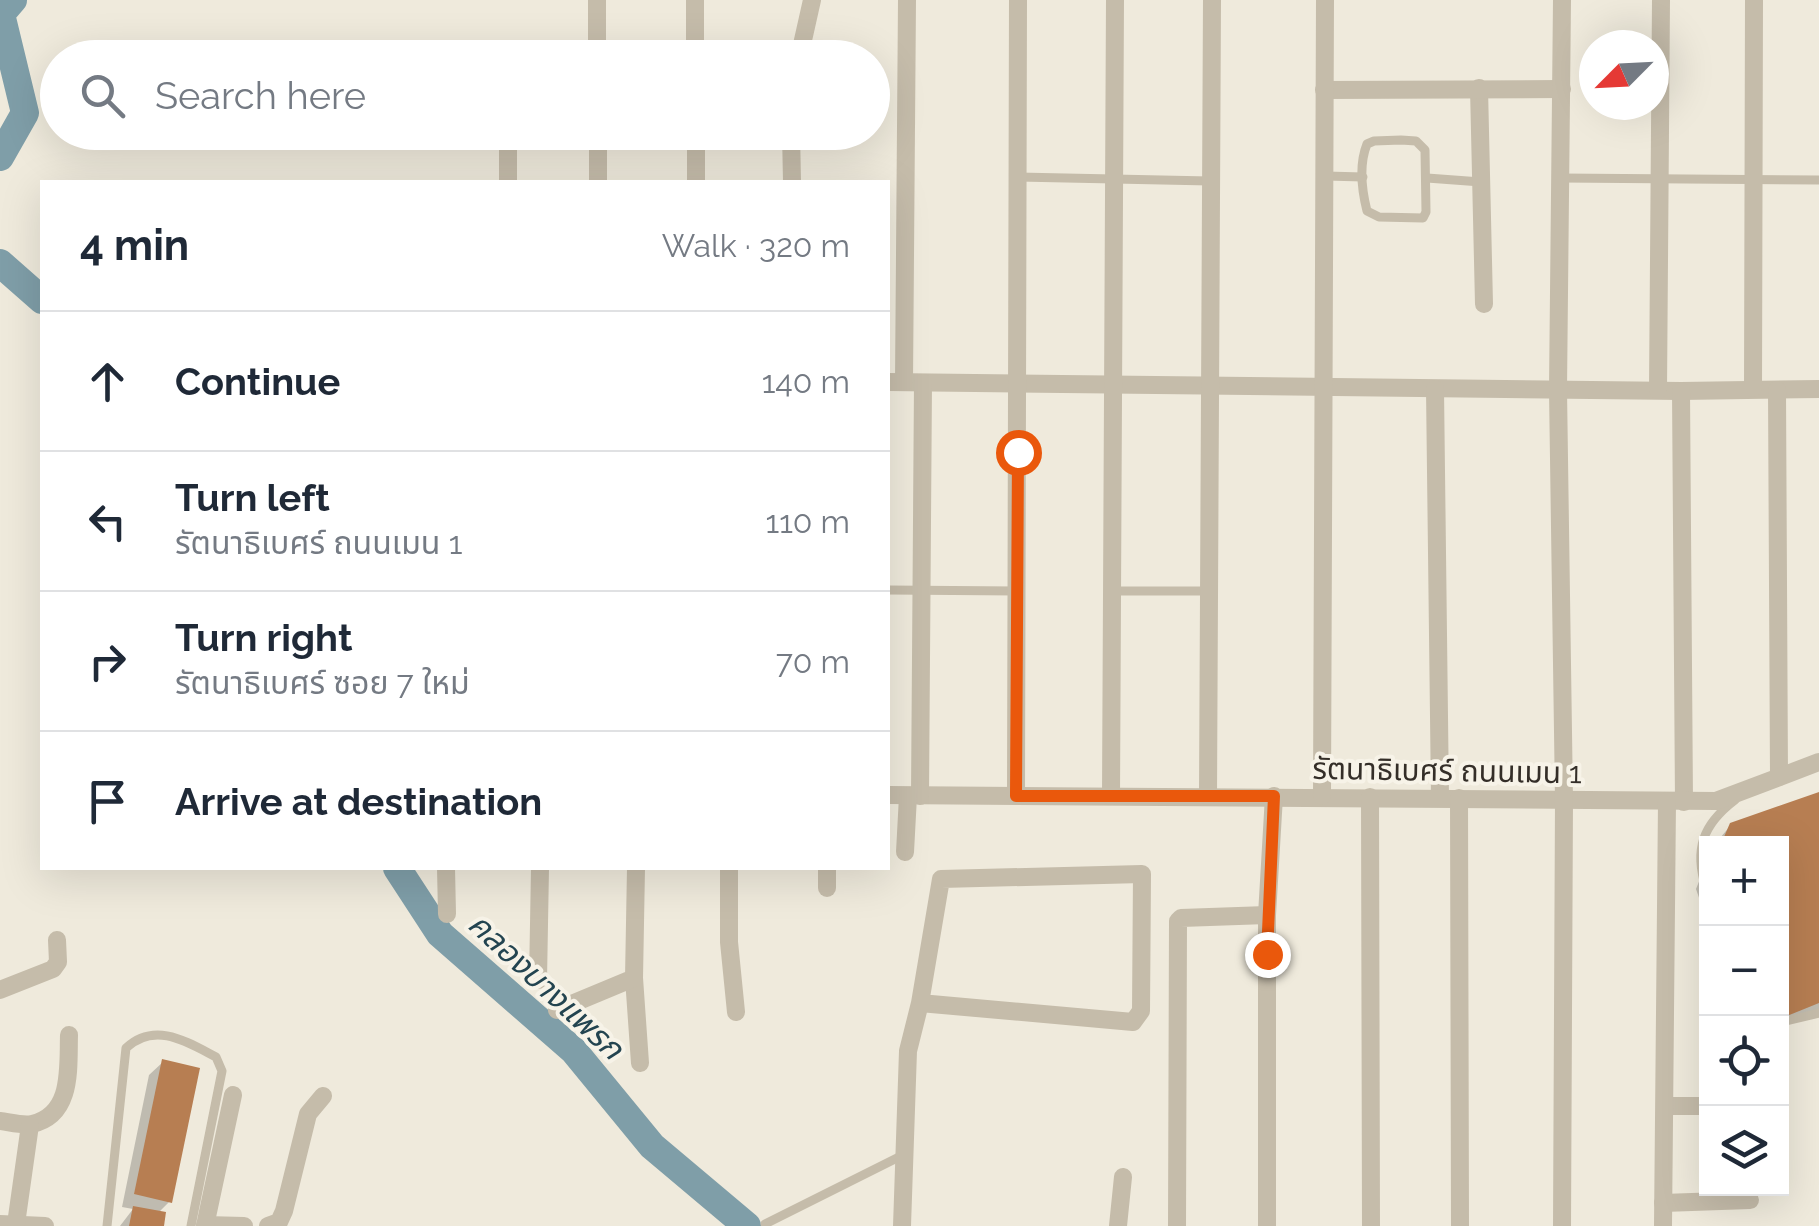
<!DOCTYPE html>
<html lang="en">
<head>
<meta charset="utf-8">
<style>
  :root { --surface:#fff; --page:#f6f6f7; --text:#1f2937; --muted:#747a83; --line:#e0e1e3 }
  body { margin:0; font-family:Raleway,"Noto Sans Thai",sans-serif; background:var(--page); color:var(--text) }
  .controls { position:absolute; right:30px; bottom:30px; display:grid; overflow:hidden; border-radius:0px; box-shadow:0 10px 40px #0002 }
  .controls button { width:90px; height:90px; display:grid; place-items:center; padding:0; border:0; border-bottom:2px solid var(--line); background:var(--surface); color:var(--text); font:50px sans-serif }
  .compass { position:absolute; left:1579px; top:30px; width:90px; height:90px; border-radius:50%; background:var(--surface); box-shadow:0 10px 40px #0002; rotate:246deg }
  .stop { position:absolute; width:30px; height:30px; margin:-22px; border:8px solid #ea580c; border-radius:50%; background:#fff }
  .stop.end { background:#ea580c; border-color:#fff; box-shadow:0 2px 10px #0008 }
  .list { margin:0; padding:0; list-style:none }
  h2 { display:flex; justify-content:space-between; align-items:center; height:130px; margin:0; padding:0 40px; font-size:42px }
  h2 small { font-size:32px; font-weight:400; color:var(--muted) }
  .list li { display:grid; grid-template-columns:65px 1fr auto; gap:30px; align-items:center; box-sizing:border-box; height:140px; padding:0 40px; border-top:2px solid var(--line) }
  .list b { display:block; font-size:38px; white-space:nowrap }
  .list p { margin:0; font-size:32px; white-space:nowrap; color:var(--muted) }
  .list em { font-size:32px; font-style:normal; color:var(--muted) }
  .icon { flex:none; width:55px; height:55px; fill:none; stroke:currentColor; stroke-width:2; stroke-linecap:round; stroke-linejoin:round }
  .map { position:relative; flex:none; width:1819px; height:1226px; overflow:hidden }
  .search { position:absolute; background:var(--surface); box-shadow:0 10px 40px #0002; left:40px; top:40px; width:850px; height:110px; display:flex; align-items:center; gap:25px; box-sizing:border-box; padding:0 35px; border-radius:55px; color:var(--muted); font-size:38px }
  .panel { position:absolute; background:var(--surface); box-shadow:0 10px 40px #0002; left:40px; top:180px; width:850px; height:690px; border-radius:0px }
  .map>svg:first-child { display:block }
  .shadow { fill:#0003 }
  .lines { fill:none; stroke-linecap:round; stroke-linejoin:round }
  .river { stroke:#7f9ea8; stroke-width:28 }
  .building { fill:#b77e52 }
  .lane { stroke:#c5bcaa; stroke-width:9 }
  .street { stroke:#c5bcaa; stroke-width:18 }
  .route { stroke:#ea580c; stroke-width:12 }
  .labels { text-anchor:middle; stroke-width:8; stroke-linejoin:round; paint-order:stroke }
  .street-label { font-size:30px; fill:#342e28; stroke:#f7f3e8 }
  .water-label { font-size:32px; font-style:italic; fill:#234450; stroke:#f7f3e8 }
</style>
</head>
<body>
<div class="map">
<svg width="1819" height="1226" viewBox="0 0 1819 1226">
  <rect width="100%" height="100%" fill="#efeadc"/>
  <g class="shadow">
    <polygon points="1819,795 1819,1010 1782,1024 1782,844 1715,844 1731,825"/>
    <polygon points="1706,864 1706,918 1696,889"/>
    <polygon points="163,1062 170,1201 158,1213 161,1226 120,1226 133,1209 122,1207 149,1075"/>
  </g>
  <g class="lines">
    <g class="river">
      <polyline points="0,157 25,113 1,14 13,0"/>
      <polyline points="0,263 42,300"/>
      <polyline points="397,868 440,934 574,1051 652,1146 747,1226"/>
    </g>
  </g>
  <g class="building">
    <polygon points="1819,792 1819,1003 1782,1018 1782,844 1721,844 1730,823"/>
    <polygon points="162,1059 200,1068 172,1203 134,1194"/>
    <polygon points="133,1206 166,1212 164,1226 129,1226"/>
  </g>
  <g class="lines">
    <g class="lane">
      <path d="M1401 140 1416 141 1425 150 1426 212 1423 218 1379 217 1367 211C1362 191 1359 164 1367 144L1374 141Z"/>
      <polyline points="1326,176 1363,177"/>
      <polyline points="1018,177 1210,181"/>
      <polyline points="1427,178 1481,182"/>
      <polyline points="1561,178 1819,180"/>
      <polyline points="888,590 1017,591"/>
      <polyline points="1112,591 1208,591"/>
      <path d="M1706 888C1694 850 1702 825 1735 800"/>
      <polyline points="1782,1022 1819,1013"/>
      <polyline points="765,1224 903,1155"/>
      <path d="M107 1226 126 1048C155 1021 187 1042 216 1057L222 1071 191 1226"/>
    </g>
    <g class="street">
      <polyline points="597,0 597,58"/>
      <polyline points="695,0 695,58"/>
      <polyline points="799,58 812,0"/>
      <polyline points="1479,88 1484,304"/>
      <polyline points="1324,90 1562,89"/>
      <polyline points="598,132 598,182"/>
      <polyline points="696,132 696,182"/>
      <polyline points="791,132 792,182"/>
      <polyline points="508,182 508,132"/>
      <polyline points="888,382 1681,391 1819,389"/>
      <polyline points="904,382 907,0"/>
      <polyline points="1753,388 1754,0"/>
      <polyline points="1435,389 1440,798"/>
      <polyline points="1658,390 1661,0"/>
      <polyline points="1777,390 1779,777"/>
      <polyline points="1681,391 1684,802"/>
      <polyline points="888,795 1716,801 1819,762"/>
      <polyline points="920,796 923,383"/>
      <polyline points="1016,796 1018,0"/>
      <polyline points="1111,796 1115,0"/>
      <polyline points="1208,796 1212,0"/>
      <polyline points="1322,796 1325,0"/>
      <polyline points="1370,797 1371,1226"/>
      <polyline points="1459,798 1460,1226"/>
      <polyline points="905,852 908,796"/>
      <polyline points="446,868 447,914"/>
      <polyline points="729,868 729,942 736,1012"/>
      <polyline points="827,868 827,888"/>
      <polyline points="634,978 640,1063"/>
      <polyline points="538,980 540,868"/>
      <polyline points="0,990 53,969 58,962 57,940"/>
      <polyline points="557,1010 634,978 636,868"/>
      <polyline points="1665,1106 1706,1106"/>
      <path d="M0 1121C9 1122 23 1126 32 1124 73 1115 68 1068 69 1035"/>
      <polyline points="1663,1203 1750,1200"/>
      <polyline points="0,1224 45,1226"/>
      <polyline points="16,1224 30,1125"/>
      <polyline points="205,1225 244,1226"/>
      <polyline points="205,1226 233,1095"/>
      <polyline points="268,1226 279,1222 284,1211 308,1114 323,1096"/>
      <polyline points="902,1226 908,1051 920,1003 1133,1022 1141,1011 1142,874 941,879 920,1003"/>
      <polyline points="1118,1226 1123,1177"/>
      <polyline points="1177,1226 1178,921 1181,918 1267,915"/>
      <polyline points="1267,1226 1267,915 1274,796"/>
      <polyline points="1562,1226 1564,800 1558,390 1562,0"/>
      <polyline points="1663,1226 1667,801"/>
    </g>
  </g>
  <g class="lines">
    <polyline class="route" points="1018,452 1016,796 1274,796 1267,954"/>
  </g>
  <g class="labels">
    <g class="street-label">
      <text transform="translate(1447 771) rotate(1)" y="10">รัตนาธิเบศร์ ถนนเมน 1</text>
    </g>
    <g class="water-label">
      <text transform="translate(546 986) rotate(43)" y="11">คลองบางแพรก</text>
    </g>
  </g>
</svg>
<div class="controls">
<button>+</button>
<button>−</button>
<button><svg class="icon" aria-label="locate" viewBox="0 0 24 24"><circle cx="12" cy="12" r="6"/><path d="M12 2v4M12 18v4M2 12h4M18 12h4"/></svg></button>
<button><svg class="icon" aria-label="layers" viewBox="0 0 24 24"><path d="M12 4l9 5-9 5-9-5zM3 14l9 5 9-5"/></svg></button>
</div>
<svg class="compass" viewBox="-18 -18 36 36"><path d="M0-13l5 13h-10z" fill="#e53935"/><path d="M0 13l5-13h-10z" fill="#747a83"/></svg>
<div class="stop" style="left:1018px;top:452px"></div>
<div class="stop end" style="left:1267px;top:954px"></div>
<div class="search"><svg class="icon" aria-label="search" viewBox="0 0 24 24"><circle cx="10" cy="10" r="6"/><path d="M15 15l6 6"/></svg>Search here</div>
<section class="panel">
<h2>4 min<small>Walk · 320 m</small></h2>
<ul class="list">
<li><svg class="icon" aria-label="ahead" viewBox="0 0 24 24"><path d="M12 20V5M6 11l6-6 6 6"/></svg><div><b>Continue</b></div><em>140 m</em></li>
<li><svg class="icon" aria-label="left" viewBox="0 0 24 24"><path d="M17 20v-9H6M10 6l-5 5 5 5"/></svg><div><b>Turn left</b><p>รัตนาธิเบศร์ ถนนเมน 1</p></div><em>110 m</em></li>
<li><svg class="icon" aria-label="right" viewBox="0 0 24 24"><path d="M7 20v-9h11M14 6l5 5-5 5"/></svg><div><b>Turn right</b><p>รัตนาธิเบศร์ ซอย 7 ใหม่</p></div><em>70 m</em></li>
<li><svg class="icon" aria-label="arrive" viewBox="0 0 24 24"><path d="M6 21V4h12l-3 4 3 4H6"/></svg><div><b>Arrive at destination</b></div></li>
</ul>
</section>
</div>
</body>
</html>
